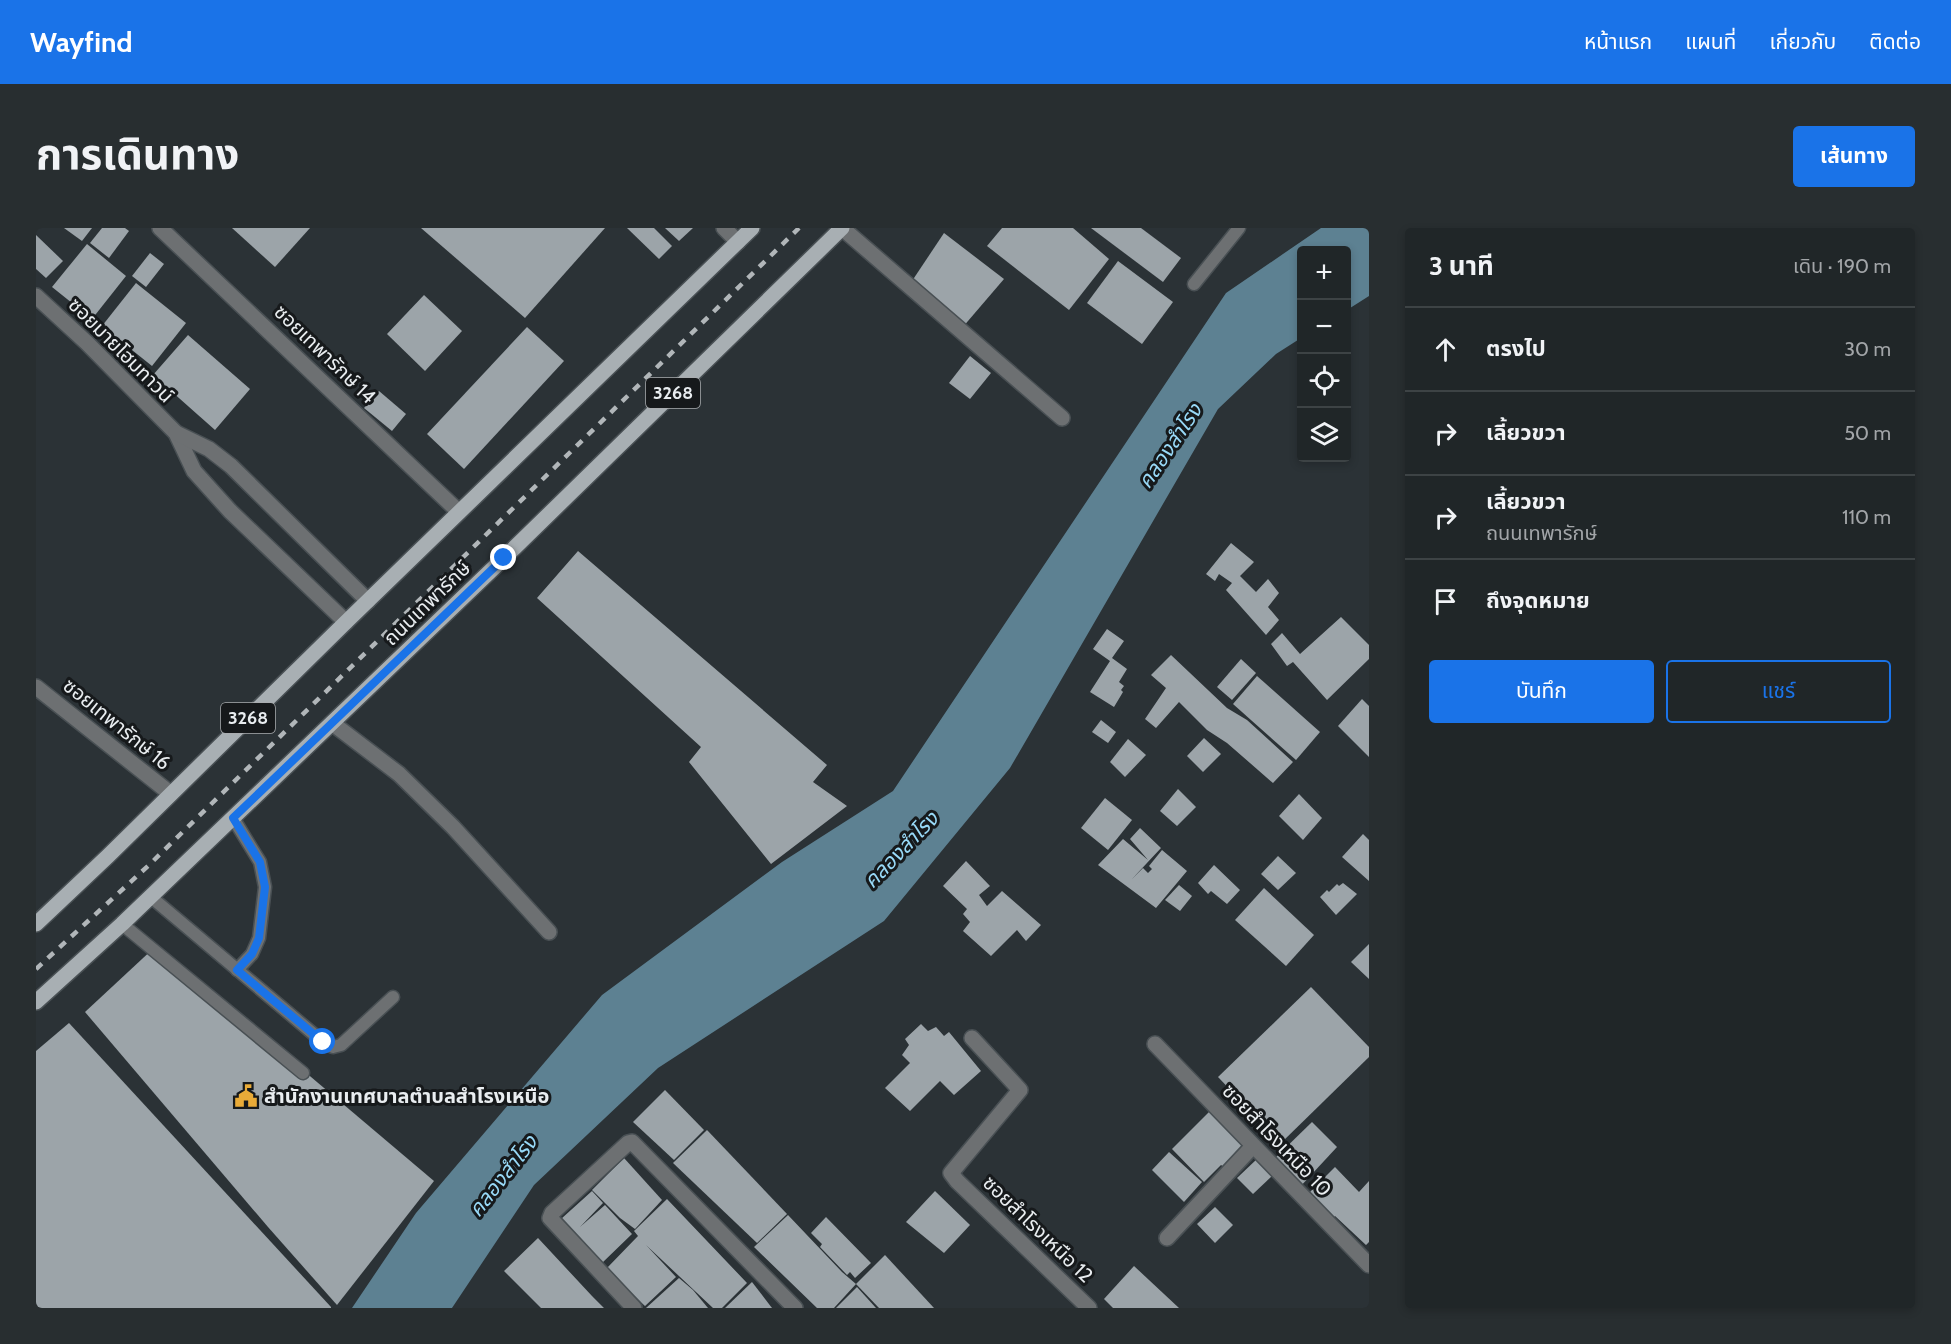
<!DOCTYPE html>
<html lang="th">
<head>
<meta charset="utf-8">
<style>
  :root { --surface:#202628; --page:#282e30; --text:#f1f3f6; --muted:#a2a5a8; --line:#3d4345; --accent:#1a73e8 }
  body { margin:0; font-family:Cabin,"Noto Sans Thai",sans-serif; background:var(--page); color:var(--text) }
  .controls { position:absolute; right:18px; top:18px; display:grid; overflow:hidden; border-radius:6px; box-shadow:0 3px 9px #0003 }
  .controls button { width:54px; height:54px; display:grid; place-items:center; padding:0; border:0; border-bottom:2px solid var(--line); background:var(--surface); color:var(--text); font:30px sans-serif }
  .stop { position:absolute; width:18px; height:18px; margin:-14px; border:4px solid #1a73e8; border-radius:50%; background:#fff }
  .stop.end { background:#1a73e8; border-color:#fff; box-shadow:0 2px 6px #0008 }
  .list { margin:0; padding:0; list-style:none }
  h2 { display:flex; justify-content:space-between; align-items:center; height:78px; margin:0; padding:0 24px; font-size:26px }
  h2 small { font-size:20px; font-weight:400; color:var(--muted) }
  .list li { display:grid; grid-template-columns:39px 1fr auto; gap:18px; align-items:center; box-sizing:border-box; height:84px; padding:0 24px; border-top:2px solid var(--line) }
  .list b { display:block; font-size:22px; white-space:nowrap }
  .list p { margin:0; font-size:20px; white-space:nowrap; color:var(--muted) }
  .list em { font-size:20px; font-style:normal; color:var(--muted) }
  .actions { display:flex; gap:12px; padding:18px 24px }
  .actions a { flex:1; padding:14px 0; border:2px solid var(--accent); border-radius:6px; text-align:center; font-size:21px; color:var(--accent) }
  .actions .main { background:var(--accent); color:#fff }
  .icon { flex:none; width:33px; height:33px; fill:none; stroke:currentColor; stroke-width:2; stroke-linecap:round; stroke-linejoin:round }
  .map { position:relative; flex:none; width:1333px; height:1080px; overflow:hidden; border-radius:6px }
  header { display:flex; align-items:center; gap:36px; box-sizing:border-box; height:84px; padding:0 30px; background:var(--accent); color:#fff }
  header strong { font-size:28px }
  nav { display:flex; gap:33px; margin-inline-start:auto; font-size:21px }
  .intro { display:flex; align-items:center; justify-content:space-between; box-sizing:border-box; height:144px; padding:0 36px }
  h1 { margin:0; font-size:42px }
  .button { padding:15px 27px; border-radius:6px; background:var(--accent); color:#fff; font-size:21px; font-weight:700 }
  main { display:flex; gap:36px; padding:0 36px }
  aside { flex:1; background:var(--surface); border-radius:6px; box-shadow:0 3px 9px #0003 }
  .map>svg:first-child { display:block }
  .water { fill:#5d8192 }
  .building { fill:#9ca4a9 }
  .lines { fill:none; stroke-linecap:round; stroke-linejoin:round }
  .lane-casing { stroke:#495054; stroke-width:15 }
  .street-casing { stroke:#495054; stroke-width:18 }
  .primary-casing { stroke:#495054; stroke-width:18 }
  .lane { stroke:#6d7072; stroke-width:12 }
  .street { stroke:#6d7072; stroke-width:15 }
  .primary { stroke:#a8afb3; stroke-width:15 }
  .rail { stroke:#b1b6b9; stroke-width:4.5; stroke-dasharray:8 8; stroke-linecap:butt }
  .route { stroke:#1a73e8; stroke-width:8 }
  .labels { text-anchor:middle; stroke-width:6; stroke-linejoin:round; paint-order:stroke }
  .shield { fill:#16191b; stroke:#aaadb0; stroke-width:1.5 }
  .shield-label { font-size:18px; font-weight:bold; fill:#e9edf0 }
  .street-label { font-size:20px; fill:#e9edf0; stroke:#16191b }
  .poi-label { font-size:20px; font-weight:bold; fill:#e9edf0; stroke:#16191b; text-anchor:start }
  .water-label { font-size:21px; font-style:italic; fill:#98d9f7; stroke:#16191b }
</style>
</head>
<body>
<header>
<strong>Wayfind</strong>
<nav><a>หน้าแรก</a><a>แผนที่</a><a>เกี่ยวกับ</a><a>ติดต่อ</a></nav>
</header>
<div class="intro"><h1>การเดินทาง</h1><a class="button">เส้นทาง</a></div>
<main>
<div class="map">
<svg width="1333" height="1080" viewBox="0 0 1333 1080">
  <rect width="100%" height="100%" fill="#2b3236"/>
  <polygon class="water" points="1285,0 1333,0 1333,68 1311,82 1310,22 1266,22 1265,110 1240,126 1182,181 974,540 848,693 622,840 498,957 416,1080 316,1080 380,985 566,767 746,634 857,563 1190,65"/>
  <g class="building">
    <polygon points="28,0 56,0 46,13"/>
    <polygon points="66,0 89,0 93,3 73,30 54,15"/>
    <polygon points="196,0 274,0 239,39"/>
    <polygon points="385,0 569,0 489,90"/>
    <polygon points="591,0 618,0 636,18 623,31"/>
    <polygon points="629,0 657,0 643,13"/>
    <polygon points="966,0 1037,0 1073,31 1033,82 951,18"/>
    <polygon points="1055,0 1105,0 1145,30 1127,54"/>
    <polygon points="908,5 968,51 926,100 874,56"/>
    <polygon points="0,7 27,33 10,50 0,41"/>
    <polygon points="51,16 90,48 56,91 16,59"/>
    <polygon points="114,25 128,36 110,59 96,48"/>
    <polygon points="1082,33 1137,74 1106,116 1051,75"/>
    <polygon points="100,55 150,95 116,138 66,98"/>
    <polygon points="388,67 426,103 389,143 351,106"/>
    <polygon points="491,99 528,133 428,241 391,206"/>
    <polygon points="152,107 214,161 179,202 117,147"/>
    <polygon points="934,128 955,145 934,171 913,155"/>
    <polygon points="343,163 370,186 356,203 328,180"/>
    <polygon points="1195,315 1218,334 1204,348 1220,364 1232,351 1243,365 1232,379 1243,392 1230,407 1190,362 1196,355 1183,346 1179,353 1170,346"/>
    <polygon points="542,323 791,537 777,554 811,578 735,636 653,534 665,519 501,370"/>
    <polygon points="1305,389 1333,417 1333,431 1291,472 1257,434 1251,438 1235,416 1246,405 1264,426"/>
    <polygon points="1071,401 1088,413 1076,430 1091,441 1083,454 1088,458 1085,462 1087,464 1078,479 1054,464 1074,433 1057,421"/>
    <polygon points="1135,427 1191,480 1211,492 1257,534 1237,555 1191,515 1171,502 1143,474 1120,500 1109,491 1130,460 1115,447"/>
    <polygon points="1205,431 1220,445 1196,472 1181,459"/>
    <polygon points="1221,448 1284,504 1260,532 1197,476"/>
    <polygon points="1326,471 1333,478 1333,529 1302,498"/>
    <polygon points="1065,492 1080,504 1072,515 1056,504"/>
    <polygon points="1168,510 1185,526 1167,544 1151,528"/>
    <polygon points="1092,511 1110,527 1089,549 1074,534"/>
    <polygon points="1142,561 1160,579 1141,598 1124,583"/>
    <polygon points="1263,566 1286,590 1267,612 1243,588"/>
    <polygon points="1069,570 1096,592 1072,622 1045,600"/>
    <polygon points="1104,600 1125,620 1096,651 1107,640 1112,645 1116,641 1113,638 1126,622 1151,643 1120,680 1062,637 1087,611 1112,632 1094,611"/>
    <polygon points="1327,606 1333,612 1333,653 1306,629"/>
    <polygon points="1242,628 1260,645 1242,662 1225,646"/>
    <polygon points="930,633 954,658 943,667 951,678 966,663 1005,697 990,713 981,702 955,728 927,703 934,694 927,686 931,681 907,658"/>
    <polygon points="1178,637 1204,662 1191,676 1175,663 1172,666 1162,655"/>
    <polygon points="1307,655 1321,666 1300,687 1284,669 1291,662 1293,664 1301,656 1303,658"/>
    <polygon points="1143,657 1156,668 1144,683 1129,672"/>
    <polygon points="1228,660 1278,707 1250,738 1199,692"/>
    <polygon points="1333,716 1333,751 1315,734"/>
    <polygon points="120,718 398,953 301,1077 232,999 49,784"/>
    <polygon points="1275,759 1333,819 1333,829 1245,915 1182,849"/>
    <polygon points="33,795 295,1079 295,1080 0,1080 0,823"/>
    <polygon points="885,796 892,803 900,799 908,808 913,804 945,843 918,867 904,853 874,883 849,860 874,835 866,827 873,817 869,811"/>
    <polygon points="629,862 668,902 638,932 597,894"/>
    <polygon points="1174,883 1209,916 1188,939 1185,937 1168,954 1136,921"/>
    <polygon points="1276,894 1301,919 1263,960 1236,933"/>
    <polygon points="671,902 751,986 721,1015 637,935"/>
    <polygon points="1133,924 1166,954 1148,974 1116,942"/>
    <polygon points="588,930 626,972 599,1001 584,990 556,962"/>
    <polygon points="1222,930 1238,946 1217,966 1201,950"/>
    <polygon points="1299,939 1323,964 1333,953 1333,1014 1330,1017 1299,988 1294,994 1269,969"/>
    <polygon points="556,963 567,975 544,999 569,977 596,1006 566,1035 525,991"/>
    <polygon points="899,963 934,997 908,1025 870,994"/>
    <polygon points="631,971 711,1055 686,1080 677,1080 610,1017 640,1049 609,1078 570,1041 602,1008 598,1003"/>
    <polygon points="1179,979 1197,997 1179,1015 1161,996"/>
    <polygon points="752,987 806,1044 820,1056 798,1080 781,1080 718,1019"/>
    <polygon points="790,989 835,1035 819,1050 814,1044 811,1047 784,1019 786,1016 775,1005"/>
    <polygon points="502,1010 556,1068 568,1080 505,1080 468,1043"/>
    <polygon points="849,1027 898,1080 843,1080 820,1056"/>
    <polygon points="1098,1038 1143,1080 1077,1080 1068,1071"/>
    <polygon points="643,1050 657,1062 672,1080 610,1080"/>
    <polygon points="716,1054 736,1080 689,1080"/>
    <polygon points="821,1059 840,1080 800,1080"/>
  </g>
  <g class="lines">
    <g class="lane-casing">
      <g id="lane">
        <polyline points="1158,56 1203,0"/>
        <polyline points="197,590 224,634 229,659 223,710 216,726 201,742"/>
        <polyline points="115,669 287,814 297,819 305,817 357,769"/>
        <polyline points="86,696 267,845"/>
      </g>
    </g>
    <g class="street-casing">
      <g id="street">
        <polyline points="124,0 423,284"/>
        <polyline points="688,0 702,14"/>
        <polyline points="806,0 1026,190"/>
        <polyline points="0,68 51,115 140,205 158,243 194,283 310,394"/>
        <polyline points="140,205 173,221 195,238 332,373"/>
        <polyline points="0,459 135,566"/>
        <polyline points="296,495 363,546 417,599 513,704"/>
        <polyline points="936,810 984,862 915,945 921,953 1053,1080"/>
        <polyline points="1119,816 1333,1037"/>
        <polyline points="1131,1010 1217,918"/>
        <polyline points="598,1080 514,990 516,985 592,915 596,914 759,1080"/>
      </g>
    </g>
    <g class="primary-casing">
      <g id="primary">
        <polyline points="0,696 72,628 310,394 716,0"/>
        <polyline points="0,774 86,696 468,330 806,0"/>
      </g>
    </g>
    <use href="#lane" class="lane"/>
    <use href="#street" class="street"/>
    <use href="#primary" class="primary"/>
    <polyline class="rail" points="0,741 113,637 763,0"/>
  </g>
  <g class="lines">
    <polyline class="route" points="287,814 201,742 216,726 223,710 229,659 224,634 197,590 468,330"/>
  </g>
  <defs>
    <g id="civic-bare" transform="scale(1.8)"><path d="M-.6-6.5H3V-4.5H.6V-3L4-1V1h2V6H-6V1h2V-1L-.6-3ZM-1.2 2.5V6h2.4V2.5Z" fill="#e9ab38" stroke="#16191b" stroke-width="2.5" paint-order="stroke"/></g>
  </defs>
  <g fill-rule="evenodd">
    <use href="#civic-bare" x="210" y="868"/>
  </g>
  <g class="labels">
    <g class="shield">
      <rect x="610" y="150" width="54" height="30" rx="4.5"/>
      <rect x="185" y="475" width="54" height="30" rx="4.5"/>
    </g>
    <g class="shield-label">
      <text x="637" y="171">3268</text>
      <text x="212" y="496">3268</text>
    </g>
    <g class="street-label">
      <text transform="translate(85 122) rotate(45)" y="7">ซอยมายโฮมทาวน์</text>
      <text transform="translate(289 126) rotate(44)" y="7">ซอยเทพารักษ์ 14</text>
      <text transform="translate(391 375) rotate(-44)" y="7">ถนนเทพารักษ์</text>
      <text transform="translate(81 496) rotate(39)" y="7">ซอยเทพารักษ์ 16</text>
      <text transform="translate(1241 912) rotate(46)" y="7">ซอยสำโรงเหนือ 10</text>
      <text transform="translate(1002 1001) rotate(44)" y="7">ซอยสำโรงเหนือ 12</text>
    </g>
    <g class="poi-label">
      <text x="228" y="875">สำนักงานเทศบาลตำบลสำโรงเหนือ</text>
    </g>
    <g class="water-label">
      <text transform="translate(1134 218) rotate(-56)" y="7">คลองสำโรง</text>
      <text transform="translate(865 622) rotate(-46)" y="7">คลองสำโรง</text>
      <text transform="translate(467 948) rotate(-52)" y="7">คลองสำโรง</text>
    </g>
  </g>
</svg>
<div class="controls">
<button>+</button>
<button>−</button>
<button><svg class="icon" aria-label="locate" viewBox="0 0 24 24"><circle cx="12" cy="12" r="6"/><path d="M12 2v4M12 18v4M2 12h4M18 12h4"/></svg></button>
<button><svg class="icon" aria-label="layers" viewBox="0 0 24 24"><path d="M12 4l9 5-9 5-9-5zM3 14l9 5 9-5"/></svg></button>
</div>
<div class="stop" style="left:287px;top:814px"></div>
<div class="stop end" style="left:468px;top:330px"></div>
</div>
<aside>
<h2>3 นาที<small>เดิน · 190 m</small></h2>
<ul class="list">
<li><svg class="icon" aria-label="ahead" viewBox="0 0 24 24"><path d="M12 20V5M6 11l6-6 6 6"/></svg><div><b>ตรงไป</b></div><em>30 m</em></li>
<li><svg class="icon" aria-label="right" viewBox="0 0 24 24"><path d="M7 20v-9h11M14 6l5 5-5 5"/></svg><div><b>เลี้ยวขวา</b></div><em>50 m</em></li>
<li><svg class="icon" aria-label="right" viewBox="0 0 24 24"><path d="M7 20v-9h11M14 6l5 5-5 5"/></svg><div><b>เลี้ยวขวา</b><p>ถนนเทพารักษ์</p></div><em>110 m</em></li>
<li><svg class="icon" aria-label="arrive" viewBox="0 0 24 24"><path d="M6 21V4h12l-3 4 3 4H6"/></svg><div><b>ถึงจุดหมาย</b></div></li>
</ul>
<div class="actions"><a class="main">บันทึก</a><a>แชร์</a></div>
</aside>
</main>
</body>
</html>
